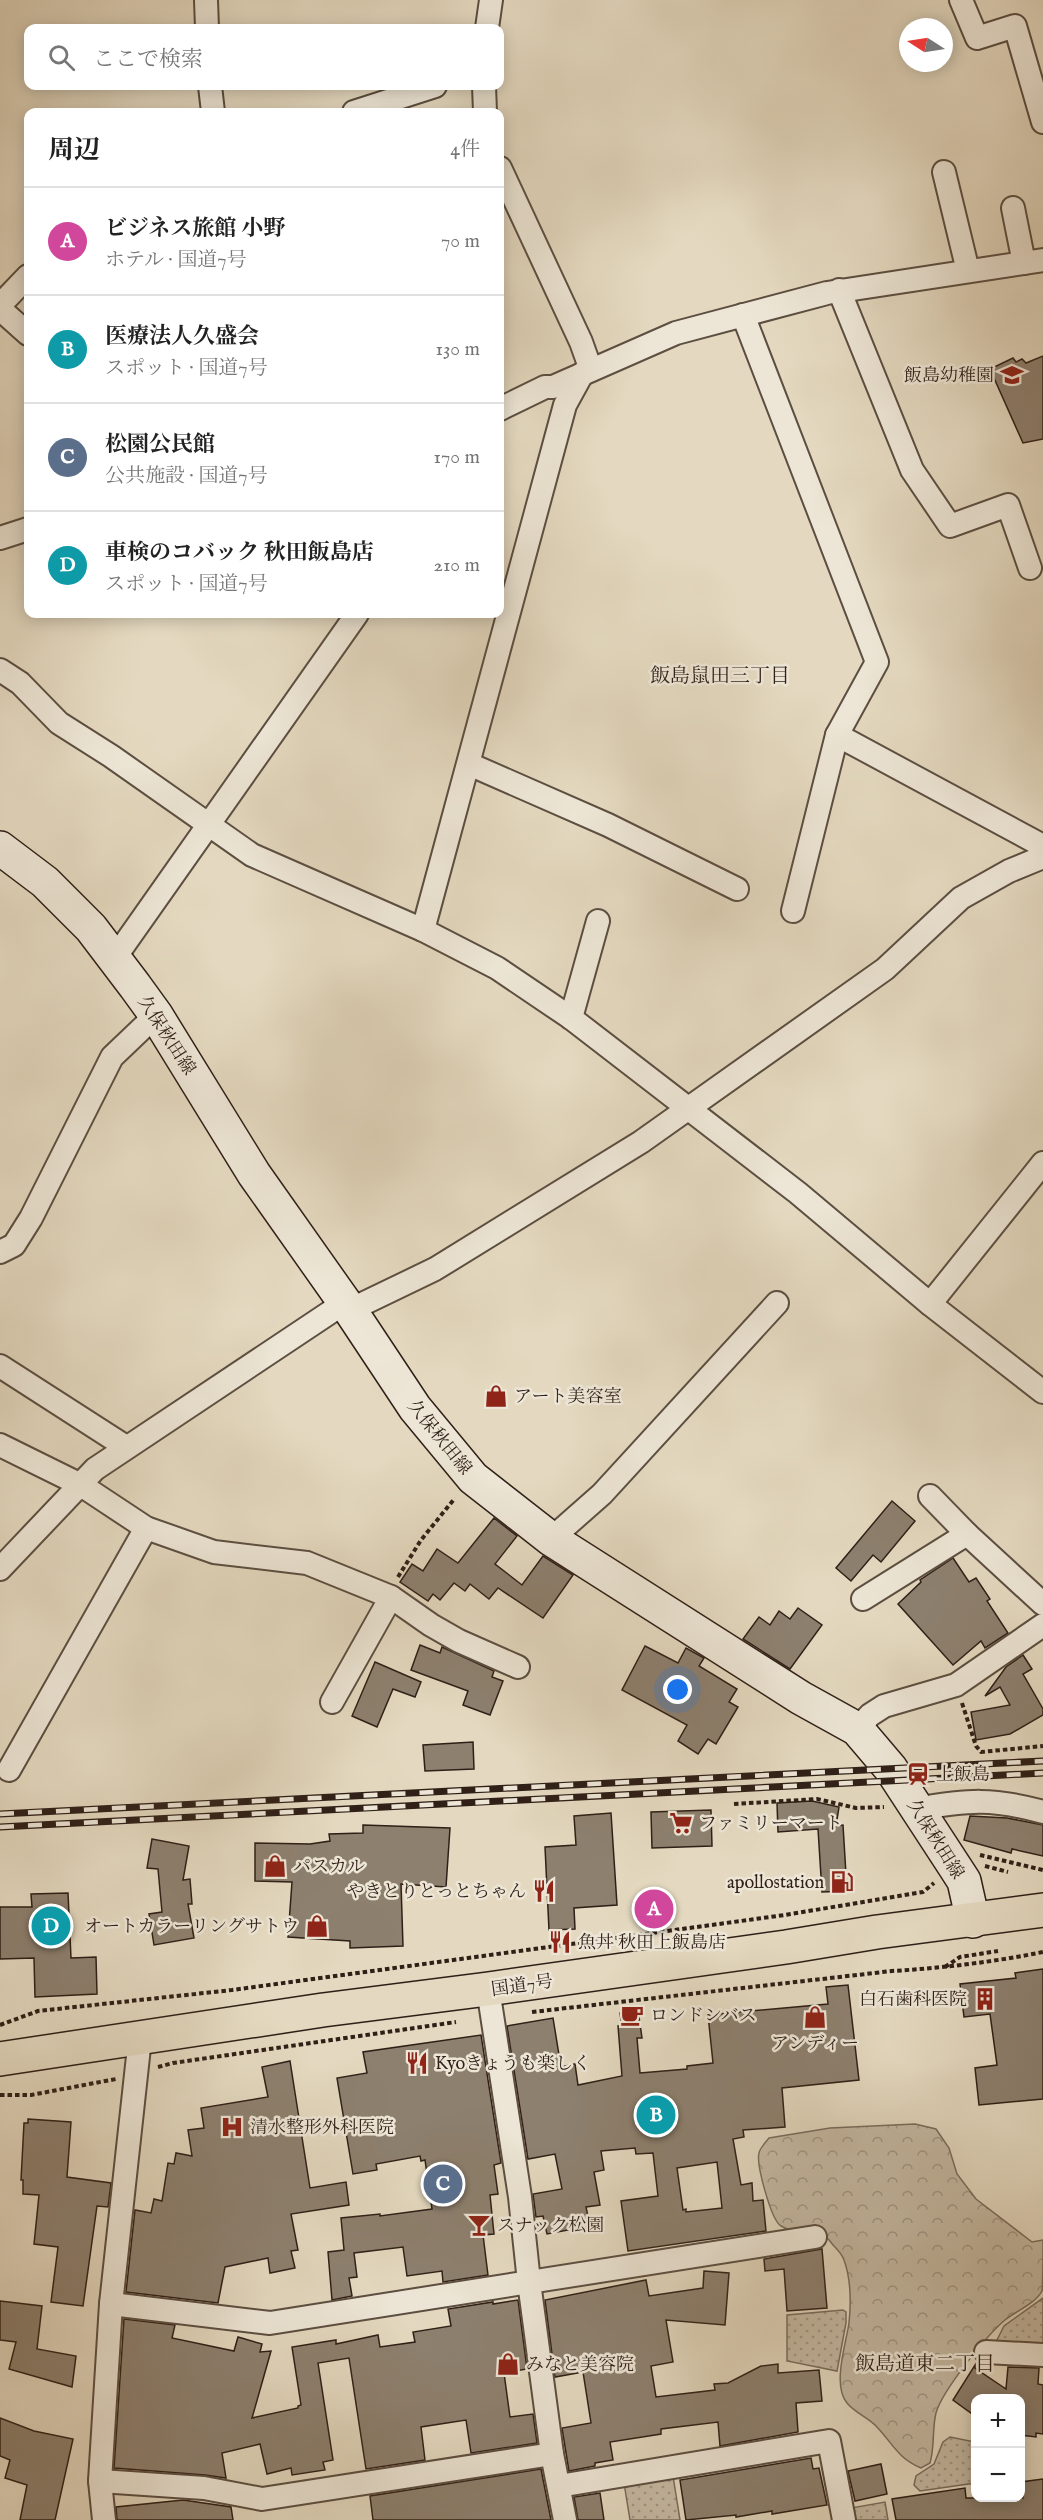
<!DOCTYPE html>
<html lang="ja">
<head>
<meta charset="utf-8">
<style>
  :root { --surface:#fff; --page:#f6f6f6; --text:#222; --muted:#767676; --line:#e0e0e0; --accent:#db2777 }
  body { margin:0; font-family:"IM FELL English","Noto Serif JP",serif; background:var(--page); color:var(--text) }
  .controls { position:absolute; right:18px; bottom:18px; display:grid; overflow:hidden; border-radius:12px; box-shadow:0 3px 15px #0003 }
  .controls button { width:54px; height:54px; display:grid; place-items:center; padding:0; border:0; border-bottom:2px solid var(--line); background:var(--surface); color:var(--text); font:30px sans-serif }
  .compass { position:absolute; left:899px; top:18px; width:54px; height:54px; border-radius:50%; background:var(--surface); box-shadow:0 3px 15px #0003; rotate:282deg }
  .you { position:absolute; left:678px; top:1690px; width:21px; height:21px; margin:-15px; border:4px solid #fff; border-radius:50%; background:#1a73e8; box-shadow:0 0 0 9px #1a73e833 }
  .badge { display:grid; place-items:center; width:39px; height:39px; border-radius:50%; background:var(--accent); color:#fff; font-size:20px; font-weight:700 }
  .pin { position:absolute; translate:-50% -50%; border:3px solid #fff; box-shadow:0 2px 6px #0006 }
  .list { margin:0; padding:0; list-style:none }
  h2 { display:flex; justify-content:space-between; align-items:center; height:78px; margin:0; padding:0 24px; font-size:26px }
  h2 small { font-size:20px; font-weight:400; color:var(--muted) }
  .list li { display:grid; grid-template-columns:39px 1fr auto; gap:18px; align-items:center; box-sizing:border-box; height:108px; padding:0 24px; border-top:2px solid var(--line) }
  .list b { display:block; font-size:22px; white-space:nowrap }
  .list p { margin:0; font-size:20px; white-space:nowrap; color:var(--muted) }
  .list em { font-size:20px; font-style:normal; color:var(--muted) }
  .icon { flex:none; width:33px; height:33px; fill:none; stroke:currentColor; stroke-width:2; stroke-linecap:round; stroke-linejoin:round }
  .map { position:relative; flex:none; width:1043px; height:2520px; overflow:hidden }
  .search { position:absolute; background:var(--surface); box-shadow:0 3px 15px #0003; left:24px; top:24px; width:480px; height:66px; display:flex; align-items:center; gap:15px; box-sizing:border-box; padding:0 21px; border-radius:12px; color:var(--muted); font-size:22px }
  .panel { position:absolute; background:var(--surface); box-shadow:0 3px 15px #0003; left:24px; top:108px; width:480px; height:510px; border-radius:12px }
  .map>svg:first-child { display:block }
  .grass { fill:url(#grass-dots); stroke:#7a6c5d; stroke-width:1.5 }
  .forest { fill:url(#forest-crowns); stroke:#7a6c5d; stroke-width:1.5 }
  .building { fill:#8d806f; stroke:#2f1f17; stroke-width:1.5; fill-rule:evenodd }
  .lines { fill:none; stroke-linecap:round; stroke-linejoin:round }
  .minor-casing { stroke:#5c4e41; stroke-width:26 }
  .secondary-casing { stroke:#2f1f17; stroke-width:36 }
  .trunk-casing { stroke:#2f1f17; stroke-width:36 }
  .path { stroke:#2f1f17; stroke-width:4; stroke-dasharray:4.5 3; stroke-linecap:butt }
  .minor { stroke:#ede6d6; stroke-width:22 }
  .secondary { stroke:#ede6d6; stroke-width:33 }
  .trunk { stroke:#e4d9c0; stroke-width:33 }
  .rail-casing { stroke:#2f1f17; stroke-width:7 }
  .rail { stroke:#ede6d6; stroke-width:4.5; stroke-dasharray:14; stroke-linecap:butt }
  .labels { text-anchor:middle; stroke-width:5; stroke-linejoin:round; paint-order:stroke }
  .poi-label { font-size:18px; fill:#2f1f17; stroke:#ede6d6; text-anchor:start }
  .street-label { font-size:18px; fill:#2f1f17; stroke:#ede6d6 }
  .neighbourhood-label { font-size:20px; fill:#2f1f17; stroke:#ede6d6 }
</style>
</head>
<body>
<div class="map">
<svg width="1043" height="2520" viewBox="0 0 1043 2520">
  <defs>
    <pattern id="grass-dots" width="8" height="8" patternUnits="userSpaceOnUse" patternTransform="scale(1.5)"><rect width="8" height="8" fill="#c5b9a3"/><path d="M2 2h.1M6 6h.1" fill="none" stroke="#a09684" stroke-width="1.8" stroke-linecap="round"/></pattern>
    <pattern id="forest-crowns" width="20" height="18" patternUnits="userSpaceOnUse" patternTransform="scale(1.5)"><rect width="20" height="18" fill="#c5b9a3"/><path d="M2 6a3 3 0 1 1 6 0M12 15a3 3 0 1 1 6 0" fill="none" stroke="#a09684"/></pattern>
  </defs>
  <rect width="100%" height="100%" fill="#e4d9c0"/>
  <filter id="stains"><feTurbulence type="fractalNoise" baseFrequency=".00333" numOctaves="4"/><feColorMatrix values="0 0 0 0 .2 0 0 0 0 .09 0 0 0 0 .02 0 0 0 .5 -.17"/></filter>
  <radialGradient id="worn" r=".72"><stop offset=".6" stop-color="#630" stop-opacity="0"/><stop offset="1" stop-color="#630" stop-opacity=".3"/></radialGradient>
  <g class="grass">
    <polygon points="1043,2298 1043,2346 995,2344 1004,2326"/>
    <polygon points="843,2310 846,2312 846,2323 837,2371 787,2361 787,2315"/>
    <polygon points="950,2437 975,2442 975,2483 920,2491 914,2485 916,2476 934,2464 943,2442"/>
    <polygon points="673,2476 680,2520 630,2520 624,2483"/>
    <polygon points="885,2502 888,2520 854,2520 851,2508"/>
  </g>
  <path class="forest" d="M915 2124 936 2129 949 2148 957 2174 976 2199 1032 2242 1043 2240C1043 2252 1043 2282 1042 2291 1035 2304 1016 2311 1005 2320 987 2335 942 2391 936 2413 932 2428 935 2446 930 2463L921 2468C897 2458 892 2442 875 2425 867 2417 854 2412 847 2403 832 2385 846 2344 849 2323 851 2303 851 2279 844 2260 842 2254 837 2249 833 2245 816 2220 800 2238 781 2226 771 2220 756 2164 759 2153 760 2148 765 2143 769 2138L830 2128Z"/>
  <g class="building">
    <polygon points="1043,356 1043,439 1023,443 990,369 1013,358 1016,362 1022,359 1026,363"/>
    <polygon points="892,1501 915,1521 881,1562 873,1555 851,1581 836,1568"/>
    <polygon points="494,1518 517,1536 495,1564 522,1585 543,1556 573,1575 543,1618 498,1588 489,1599 470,1584 465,1591 454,1583 440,1600 433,1594 428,1601 400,1582 412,1564 423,1571 437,1549 458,1563"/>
    <polygon points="953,1558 969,1582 976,1578 990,1599 987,1601 1008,1633 985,1648 981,1641 953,1665 898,1604 921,1582 920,1580"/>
    <polygon points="798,1608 822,1625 790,1669 743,1639 759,1617 770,1625 779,1611 790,1619"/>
    <polygon points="420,1645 440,1653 442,1647 494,1671 492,1677 503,1681 490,1715 463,1705 468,1691 411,1670"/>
    <polygon points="645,1646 678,1663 686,1648 704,1658 699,1666 737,1689 729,1702 738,1707 716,1744 708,1739 698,1754 678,1741 687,1725 622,1690"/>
    <polygon points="1023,1655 1032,1669 1023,1674 1043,1709 1043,1715 1010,1734 976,1740 971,1712 1010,1705 1000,1687 985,1696 1006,1667"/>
    <polygon points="375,1662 421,1682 415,1697 393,1689 377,1727 352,1716"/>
    <polygon points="473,1742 474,1769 425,1771 423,1745"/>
    <polygon points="812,1801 839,1807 836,1826 843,1825 847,1891 822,1892 818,1829 778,1832 777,1803"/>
    <polygon points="711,1810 712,1846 652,1848 651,1812"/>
    <polygon points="611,1813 617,1905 574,1908 575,1929 549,1930 545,1847 576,1845 574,1816"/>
    <polygon points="970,1816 1007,1818 1043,1825 1043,1856 1012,1849 1011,1853 964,1840"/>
    <polygon points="363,1825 450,1828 446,1887 401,1884 403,1946 350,1948 350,1941 288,1937 292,1882 255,1881 255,1843 310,1844 330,1841 329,1834 363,1833"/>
    <polygon points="152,1839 189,1846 183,1880 190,1879 192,1904 188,1904 194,1938 154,1945 149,1914 162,1912 158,1869 147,1868"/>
    <polygon points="68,1893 71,1958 96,1957 97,1994 35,1997 34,1958 0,1959 0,1907 32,1907 31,1894"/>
    <polygon points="1043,1969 1043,2099 979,2105 975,2068 997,2065 990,2014 964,2017 960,1984 1016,1978 1015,1973"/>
    <path d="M848 1985 859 2080 782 2088 785 2127 743 2130 744 2137 733 2139 741 2185 752 2183 753 2201 763 2200 766 2231 628 2251 621 2201 658 2196 653 2153 636 2154 635 2148 601 2151 604 2170 594 2172 600 2205 586 2207 590 2226 547 2234 543 2216 536 2217 533 2194 562 2189 555 2154 528 2159 507 2026 553 2018 561 2067 575 2064 578 2085 622 2076 618 2026H622L620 2013 638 2010 642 2038H637L640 2073 687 2069V2066L713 2063 708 2015 828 2004 826 1987ZM717 2162 722 2208 686 2212V2209L683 2210 677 2168Z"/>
    <polygon points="481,2035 501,2163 494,2165 498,2194 490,2195 494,2234 483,2235 488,2275 443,2282 442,2271 407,2276 403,2247 354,2253 357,2277 349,2278 352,2296 332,2300 328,2252 344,2250 341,2218 380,2214 380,2216 432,2209 425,2160 421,2161 420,2156 376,2164 377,2170 353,2174 337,2078 367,2073 363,2052"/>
    <polygon points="290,2061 310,2188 346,2182 349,2205 291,2214 298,2250 291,2251 295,2268 270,2273 268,2258 225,2267 218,2303 126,2292 135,2210 151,2213 154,2199 162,2201 168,2163 174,2164 176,2153 192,2156 188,2130 204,2128 201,2108 268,2097 262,2067"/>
    <polygon points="28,2119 71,2122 67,2177 111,2183 108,2207 97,2206 83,2306 51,2302 58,2247 34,2244 39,2195 23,2194 23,2180 21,2180 24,2123 28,2123"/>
    <polygon points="822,2249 827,2308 787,2311 784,2269 765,2271 764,2259"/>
    <polygon points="704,2271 729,2273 725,2325 666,2320 673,2362 651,2366 656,2397 715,2390 714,2384 728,2383 761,2366 778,2364 778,2373 819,2370 822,2401 796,2403 798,2432 720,2446 718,2422 661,2429 661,2434 610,2442 613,2460 595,2463 595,2466 569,2471 562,2428 591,2423 583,2372 555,2377 545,2300 646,2280 649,2296 703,2288"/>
    <polygon points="518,2300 527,2369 504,2373 510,2417 533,2414 537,2443 471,2453 466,2420 421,2427 425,2460 366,2469 349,2358 318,2363 333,2460 323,2462 325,2470 292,2475 291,2468 267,2474 260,2444 222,2453 226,2478 205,2475 114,2468 124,2319 175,2325 172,2338 234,2351 238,2337 262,2344 260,2352 271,2351 252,2418 298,2408 298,2406 301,2405 292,2347 336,2340 336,2344 378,2335 380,2347 415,2342 413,2332 451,2326 448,2309 493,2302 493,2304"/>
    <polygon points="0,2301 42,2306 37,2349 76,2356 72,2387 9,2369 16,2342 0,2340"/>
    <polygon points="975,2365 975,2368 1006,2389 1008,2367 1039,2368 1038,2384 1043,2385 1043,2434 1036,2433 1036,2437 1020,2435 1020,2398 975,2398 975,2416 953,2400"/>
    <polygon points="0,2418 34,2431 73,2439 55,2520 20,2520 27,2485 5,2478 10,2460 0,2456"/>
    <polygon points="811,2458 813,2469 819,2468 827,2505 772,2514 772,2511 736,2517 736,2515 686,2520 680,2480"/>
    <polygon points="881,2464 887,2494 855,2501 848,2471"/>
    <polygon points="541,2469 551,2520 373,2520 370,2496"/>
    <polygon points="1043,2479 1043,2520 896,2520 892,2499 965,2488 966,2498 1023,2498 1021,2482"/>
    <polygon points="600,2493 604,2520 578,2520 574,2497"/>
    <polygon points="183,2500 231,2507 233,2520 117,2520 116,2507"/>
  </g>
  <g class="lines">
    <g class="minor-casing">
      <g id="minor">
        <polyline points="206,0 207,28"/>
        <polyline points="961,0 977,38 1015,26 1043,122"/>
        <polyline points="487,28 491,0"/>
        <polyline points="210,86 213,112"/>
        <polyline points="484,86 485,112"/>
        <polyline points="354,112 435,86"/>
        <polyline points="500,168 581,342 591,370"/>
        <polyline points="944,172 968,271"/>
        <polyline points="1013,208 1024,263"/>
        <polyline points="839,290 912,470 950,526 1008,505 1030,568"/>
        <polyline points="0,305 28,276"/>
        <polyline points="0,309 28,334"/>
        <polyline points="743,315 877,662 837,735 793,911"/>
        <polyline points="500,409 545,387 553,387 676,333 827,293 1043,260"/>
        <polyline points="0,538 28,529"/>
        <polyline points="0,670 20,683 59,723 111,756 252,855 423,930 497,968 571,1018 798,1193 930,1304 1043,1392"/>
        <polyline points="837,735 1043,846"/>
        <polyline points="469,764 608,825 737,889"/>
        <polyline points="423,930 565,405 582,374"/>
        <polyline points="114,959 357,614"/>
        <polyline points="571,1018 598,921"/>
        <polyline points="0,1252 14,1245 31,1218 112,1057 156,1015"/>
        <polyline points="930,1304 1043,1163"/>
        <polyline points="350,1310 435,1269 641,1142 885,969 961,898 1009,871 1043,857"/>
        <polyline points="0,1366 126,1447"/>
        <polyline points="0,1445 81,1485 146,1528 214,1552 307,1563 391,1597 332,1702"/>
        <polyline points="930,1496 967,1534 1043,1604"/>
        <polyline points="551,1539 602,1494 777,1303"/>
        <polyline points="0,1569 95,1469 344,1303"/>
        <polyline points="391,1597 431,1625 459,1641 518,1667"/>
        <polyline points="863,1599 967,1534"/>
        <polyline points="857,1729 870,1715 884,1706 956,1685 1043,1625"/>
        <polyline points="9,1770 146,1528"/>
        <path d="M917 1809C968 1800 993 1798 1043 1812"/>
        <polyline points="488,1989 520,2197 529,2282 552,2454 565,2520"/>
        <polyline points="111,2304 270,2323 815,2237"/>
        <polyline points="986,2352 1043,2355"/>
        <polyline points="100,2481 204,2488 262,2499 552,2454"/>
        <polyline points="559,2486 829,2441 844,2520"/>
        <polyline points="104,2520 100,2481 111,2304 140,2038"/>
      </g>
    </g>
    <g class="secondary-casing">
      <polyline id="secondary" points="0,848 45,882 91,928 135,986 156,1015 254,1174 350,1310 415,1408 473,1478 551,1539 801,1698 857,1729 891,1769 955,1867 964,1881 973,1921"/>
    </g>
    <g class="trunk-casing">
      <polyline id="trunk" points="0,2059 323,2010 488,1989 786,1947 877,1932 1043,1910"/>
    </g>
    <g class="path">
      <polyline points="398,1577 421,1540 455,1498"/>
      <polyline points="962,1703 976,1746 981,1752 1043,1746"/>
      <polyline points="734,1804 817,1799 856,1808 884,1807"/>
      <polyline points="980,1855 1043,1870"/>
      <polyline points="985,1866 1008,1872"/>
      <polyline points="945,1967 960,1957 998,1951"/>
      <path d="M532 2012 892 1971C943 1968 993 1962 1043 1952"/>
      <polyline points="0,2025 38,2011 232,1990 785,1915 923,1892 934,1883"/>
      <polyline points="158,2067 173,2063 456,2022"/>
      <polyline points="0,2095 31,2095 116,2079"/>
    </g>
    <use href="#minor" class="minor"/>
    <use href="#secondary" class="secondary"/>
    <use href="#trunk" class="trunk"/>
    <g class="rail-casing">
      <g id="rail">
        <polyline points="0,1814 1043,1761"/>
        <polyline points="0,1827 1043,1773"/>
      </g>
    </g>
    <use href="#rail" class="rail"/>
  </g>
  <defs>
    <g id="school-bare" transform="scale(1.8)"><path d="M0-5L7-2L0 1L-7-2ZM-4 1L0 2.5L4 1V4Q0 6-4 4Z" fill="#8f2418" stroke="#ede6d6" stroke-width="2.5" paint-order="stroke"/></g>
    <g id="shop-bare" transform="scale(1.8)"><path d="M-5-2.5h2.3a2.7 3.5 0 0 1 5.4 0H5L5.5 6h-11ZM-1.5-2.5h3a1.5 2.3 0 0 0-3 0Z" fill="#8f2418" stroke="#ede6d6" stroke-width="2.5" paint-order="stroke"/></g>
    <g id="station-bare" transform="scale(1.8)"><path d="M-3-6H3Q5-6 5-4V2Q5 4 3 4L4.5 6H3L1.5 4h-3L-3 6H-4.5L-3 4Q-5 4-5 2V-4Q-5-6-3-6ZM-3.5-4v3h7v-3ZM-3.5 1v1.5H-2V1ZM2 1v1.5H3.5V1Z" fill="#8f2418" stroke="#ede6d6" stroke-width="2.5" paint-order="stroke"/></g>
    <g id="supermarket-bare" transform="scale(1.8)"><path d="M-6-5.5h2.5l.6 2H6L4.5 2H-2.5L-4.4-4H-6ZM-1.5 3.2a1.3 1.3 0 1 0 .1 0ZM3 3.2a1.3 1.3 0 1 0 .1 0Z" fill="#8f2418" stroke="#ede6d6" stroke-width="2.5" paint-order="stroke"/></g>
    <g id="fuel-bare" transform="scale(1.8)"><path d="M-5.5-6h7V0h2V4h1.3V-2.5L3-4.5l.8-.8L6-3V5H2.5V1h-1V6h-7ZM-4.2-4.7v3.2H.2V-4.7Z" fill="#8f2418" stroke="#ede6d6" stroke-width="2.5" paint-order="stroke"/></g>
    <g id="restaurant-bare" transform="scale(1.8)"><path d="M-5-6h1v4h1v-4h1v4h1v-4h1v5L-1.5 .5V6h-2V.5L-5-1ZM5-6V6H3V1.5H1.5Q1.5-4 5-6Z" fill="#8f2418" stroke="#ede6d6" stroke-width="2.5" paint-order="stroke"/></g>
    <g id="building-bare" transform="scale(1.8)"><path d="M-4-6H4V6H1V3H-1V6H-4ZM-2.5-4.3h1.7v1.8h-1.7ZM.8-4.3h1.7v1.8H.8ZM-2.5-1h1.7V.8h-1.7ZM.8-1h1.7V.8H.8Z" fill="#8f2418" stroke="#ede6d6" stroke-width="2.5" paint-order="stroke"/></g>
    <g id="cafe-bare" transform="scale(1.8)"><path d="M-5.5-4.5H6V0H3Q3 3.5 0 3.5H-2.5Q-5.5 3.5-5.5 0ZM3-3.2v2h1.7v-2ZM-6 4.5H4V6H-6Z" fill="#8f2418" stroke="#ede6d6" stroke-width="2.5" paint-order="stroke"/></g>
    <g id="hospital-bare" transform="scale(1.8)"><path d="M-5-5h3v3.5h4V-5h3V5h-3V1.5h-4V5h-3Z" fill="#8f2418" stroke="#ede6d6" stroke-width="2.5" paint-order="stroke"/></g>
    <g id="bar-bare" transform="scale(1.8)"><path d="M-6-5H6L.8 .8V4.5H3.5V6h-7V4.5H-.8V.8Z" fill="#8f2418" stroke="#ede6d6" stroke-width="2.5" paint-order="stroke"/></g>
  </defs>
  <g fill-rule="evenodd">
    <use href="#school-bare" x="1012" y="375"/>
    <use href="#shop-bare" x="496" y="1396"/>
    <use href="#station-bare" x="918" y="1774"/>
    <use href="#supermarket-bare" x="681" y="1823"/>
    <use href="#shop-bare" x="275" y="1866"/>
    <use href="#fuel-bare" x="842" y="1882"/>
    <use href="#restaurant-bare" x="544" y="1891"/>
    <use href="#shop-bare" x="317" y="1926"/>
    <use href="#restaurant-bare" x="560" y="1942"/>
    <use href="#building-bare" x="985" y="1999"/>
    <use href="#cafe-bare" x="632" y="2015"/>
    <use href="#shop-bare" x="815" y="2017"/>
    <use href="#restaurant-bare" x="417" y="2063"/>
    <use href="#hospital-bare" x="232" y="2127"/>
    <use href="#bar-bare" x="479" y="2225"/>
    <use href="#shop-bare" x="508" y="2364"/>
  </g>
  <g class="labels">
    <g class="poi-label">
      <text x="994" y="381" text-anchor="end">飯島幼稚園</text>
      <text x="514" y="1402">アート美容室</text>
      <text x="936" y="1780">上飯島</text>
      <text x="699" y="1829">ファミリーマート</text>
      <text x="293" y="1872">パスカル</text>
      <text x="824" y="1888" text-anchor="end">apollostation</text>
      <text x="526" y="1897" text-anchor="end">やきとりとっとちゃん</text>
      <text x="299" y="1932" text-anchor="end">オートカラーリングサトウ</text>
      <text x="578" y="1948">魚丼 秋田上飯島店</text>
      <text x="967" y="2005" text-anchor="end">白石歯科医院</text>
      <text x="650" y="2021">ロンドンバス</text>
      <text x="815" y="2049" text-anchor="middle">アンディー</text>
      <text x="435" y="2069">Kyoきょうも楽しく</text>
      <text x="250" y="2133">清水整形外科医院</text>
      <text x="497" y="2231">スナック松園</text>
      <text x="526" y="2370">みなと美容院</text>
    </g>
    <g class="street-label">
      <text transform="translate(167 1035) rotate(57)" y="6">久保秋田線</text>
      <text transform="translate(440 1437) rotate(51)" y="6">久保秋田線</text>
      <text transform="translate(936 1839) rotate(58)" y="6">久保秋田線</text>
      <text transform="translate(522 1985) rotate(-8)" y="6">国道7号</text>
    </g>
    <g class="neighbourhood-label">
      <text x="720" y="682">飯島鼠田三丁目</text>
      <text x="925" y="2370">飯島道東二丁目</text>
    </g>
  </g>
  <rect width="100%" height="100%" filter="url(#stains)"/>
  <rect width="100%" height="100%" fill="url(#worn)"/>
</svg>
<div class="controls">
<button>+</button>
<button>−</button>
</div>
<svg class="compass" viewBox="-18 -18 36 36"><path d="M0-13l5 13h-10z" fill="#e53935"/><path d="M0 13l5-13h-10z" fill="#767676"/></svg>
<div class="you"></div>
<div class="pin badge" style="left:654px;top:1909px;background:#d1479c">A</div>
<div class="pin badge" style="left:656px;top:2115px;background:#0f9aa8">B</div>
<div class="pin badge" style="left:443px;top:2184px;background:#5c6f8a">C</div>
<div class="pin badge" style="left:51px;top:1926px;background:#0f9aa8">D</div>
<div class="search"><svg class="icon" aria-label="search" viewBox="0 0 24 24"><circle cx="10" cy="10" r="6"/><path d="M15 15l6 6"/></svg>ここで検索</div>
<section class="panel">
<h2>周辺<small>4件</small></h2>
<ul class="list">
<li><span class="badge" style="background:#d1479c">A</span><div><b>ビジネス旅館 小野</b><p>ホテル · 国道7号</p></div><em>70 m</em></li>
<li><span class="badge" style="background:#0f9aa8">B</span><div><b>医療法人久盛会</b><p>スポット · 国道7号</p></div><em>130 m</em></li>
<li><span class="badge" style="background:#5c6f8a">C</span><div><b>松園公民館</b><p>公共施設 · 国道7号</p></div><em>170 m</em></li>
<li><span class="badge" style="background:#0f9aa8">D</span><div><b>車検のコバック 秋田飯島店</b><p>スポット · 国道7号</p></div><em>210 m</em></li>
</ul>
</section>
</div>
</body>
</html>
